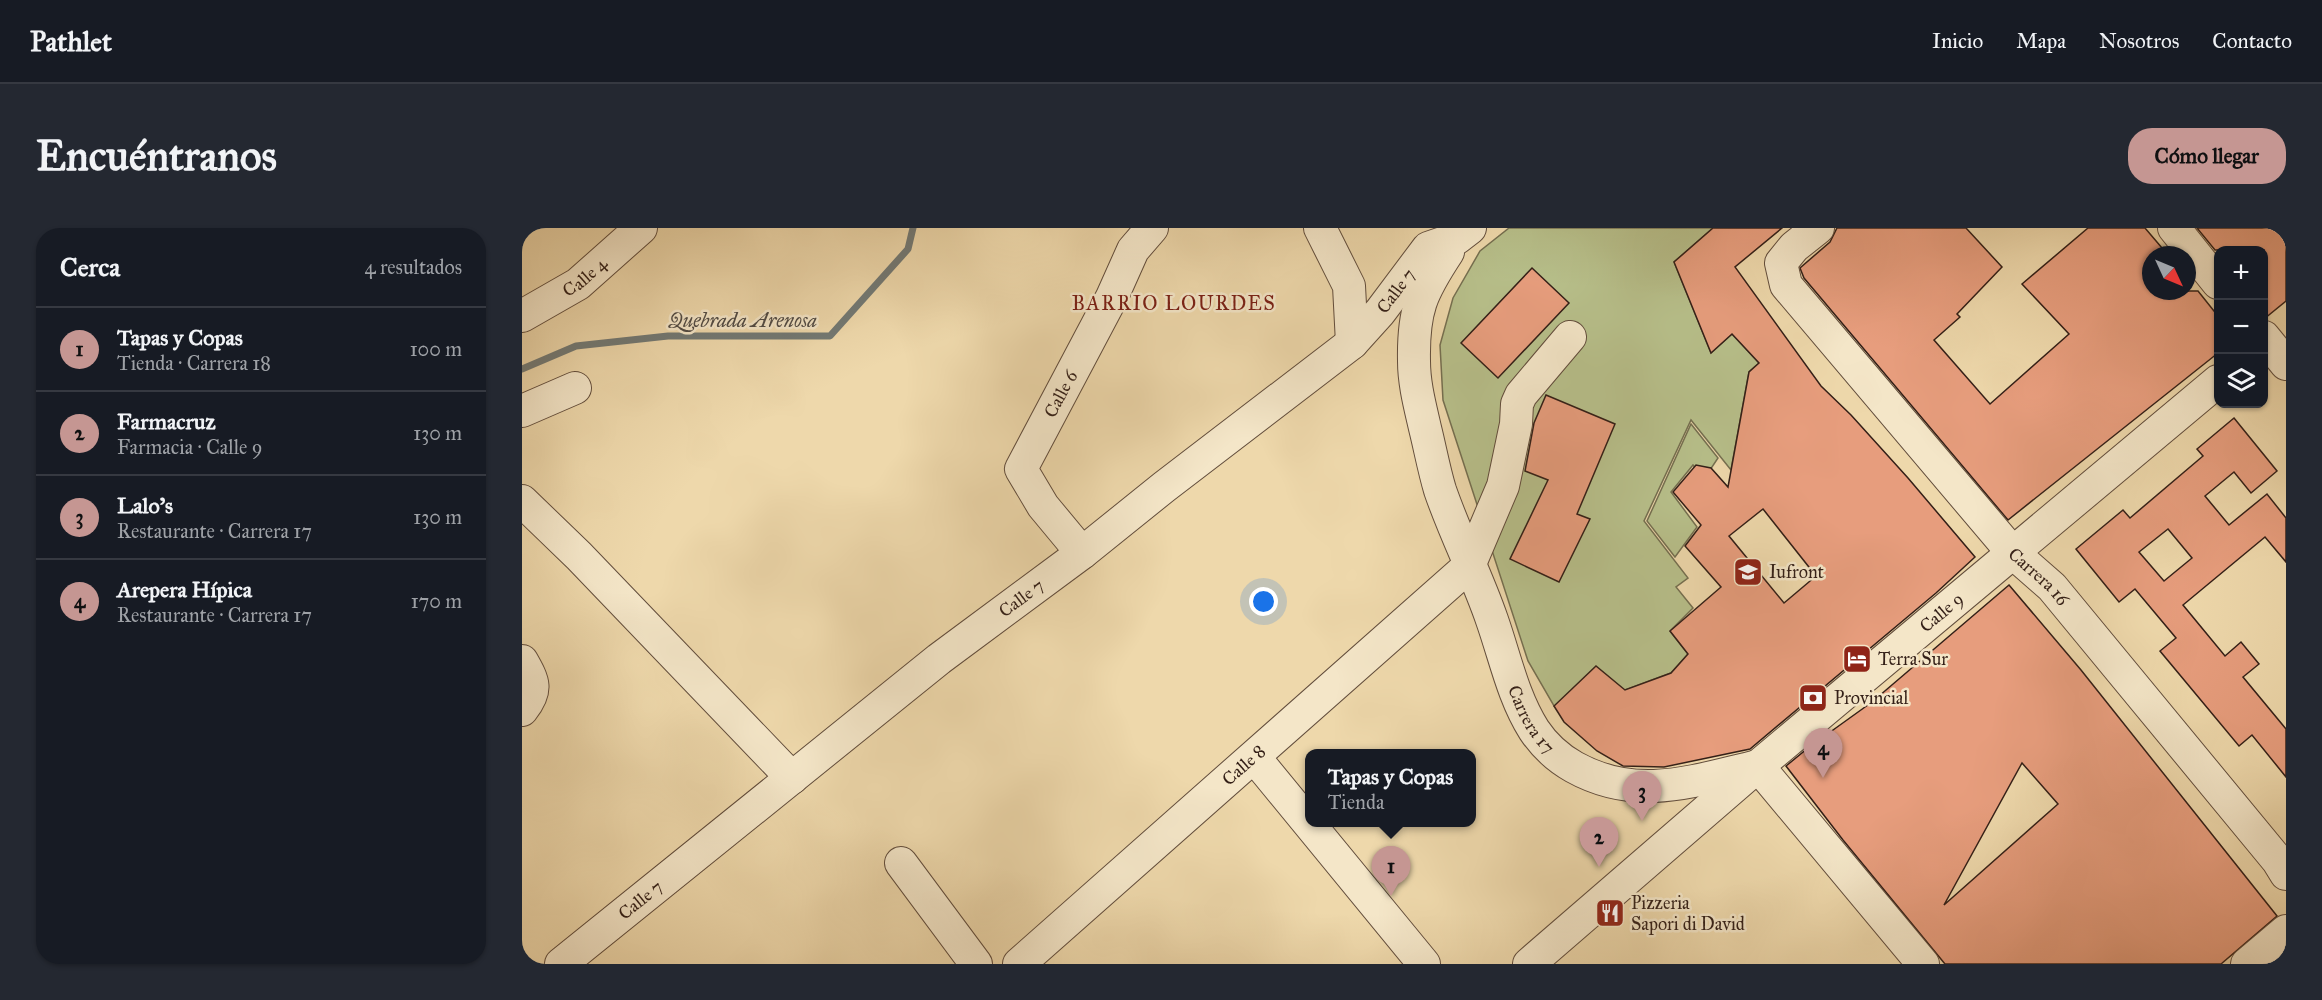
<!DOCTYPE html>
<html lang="es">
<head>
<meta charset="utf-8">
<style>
  :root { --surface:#171b24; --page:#242831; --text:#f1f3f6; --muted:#9ea1a6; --line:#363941; --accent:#c59692 }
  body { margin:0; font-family:"IM FELL Great Primer",serif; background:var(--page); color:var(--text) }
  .controls { position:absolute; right:18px; top:18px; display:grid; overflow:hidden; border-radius:12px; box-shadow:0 2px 4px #0004 }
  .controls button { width:54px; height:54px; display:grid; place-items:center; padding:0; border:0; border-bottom:2px solid var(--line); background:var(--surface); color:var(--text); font:30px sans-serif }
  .compass { position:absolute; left:1620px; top:18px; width:54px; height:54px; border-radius:50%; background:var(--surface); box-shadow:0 2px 4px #0004; rotate:134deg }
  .you { position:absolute; left:742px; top:374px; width:21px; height:21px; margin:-15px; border:4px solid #fff; border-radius:50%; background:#1a73e8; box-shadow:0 0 0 9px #1a73e833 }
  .badge { display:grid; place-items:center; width:39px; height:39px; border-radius:50%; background:var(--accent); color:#111; font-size:20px; font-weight:700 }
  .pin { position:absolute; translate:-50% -50px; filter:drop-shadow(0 2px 3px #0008) }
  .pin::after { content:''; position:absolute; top:32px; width:21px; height:18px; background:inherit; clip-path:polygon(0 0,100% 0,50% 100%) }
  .popup { position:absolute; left:783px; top:521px; width:171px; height:78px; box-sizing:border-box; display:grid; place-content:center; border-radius:12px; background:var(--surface); filter:drop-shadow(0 2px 4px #0005); font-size:20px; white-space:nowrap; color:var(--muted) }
  .popup b { font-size:22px; color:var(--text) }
  .popup::after { content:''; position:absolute; left:50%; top:100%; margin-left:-12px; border:12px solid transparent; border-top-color:var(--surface) }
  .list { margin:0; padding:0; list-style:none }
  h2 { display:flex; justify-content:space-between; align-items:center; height:78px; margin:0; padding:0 24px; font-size:26px }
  h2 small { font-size:20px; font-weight:400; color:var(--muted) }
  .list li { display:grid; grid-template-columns:39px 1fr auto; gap:18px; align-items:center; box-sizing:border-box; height:84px; padding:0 24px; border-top:2px solid var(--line) }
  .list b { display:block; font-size:22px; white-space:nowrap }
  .list p { margin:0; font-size:20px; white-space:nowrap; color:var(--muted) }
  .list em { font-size:20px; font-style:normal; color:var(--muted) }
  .icon { flex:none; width:33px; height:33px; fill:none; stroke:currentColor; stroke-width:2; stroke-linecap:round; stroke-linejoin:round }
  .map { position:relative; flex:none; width:1764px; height:736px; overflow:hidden; border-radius:24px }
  header { display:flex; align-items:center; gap:36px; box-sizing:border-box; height:84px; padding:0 30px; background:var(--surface); border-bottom:2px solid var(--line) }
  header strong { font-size:28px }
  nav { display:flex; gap:33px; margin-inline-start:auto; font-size:21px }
  .intro { display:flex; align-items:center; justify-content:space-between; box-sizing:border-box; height:144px; padding:0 36px }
  h1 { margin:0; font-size:42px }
  .button { padding:15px 27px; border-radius:24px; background:var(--accent); color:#111; font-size:21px; font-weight:700 }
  main { display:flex; gap:36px; padding:0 36px }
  aside { flex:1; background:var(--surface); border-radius:24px; box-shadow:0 2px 4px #0004 }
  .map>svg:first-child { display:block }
  .green { fill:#b7bf8a; stroke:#756f50; stroke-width:1.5 }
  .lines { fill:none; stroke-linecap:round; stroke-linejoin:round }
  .stream { stroke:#737a75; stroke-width:7 }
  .building { fill:#e79d7d; stroke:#331f17; stroke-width:1.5; fill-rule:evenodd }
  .minor-casing { stroke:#624d3c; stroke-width:34 }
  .minor { stroke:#f4e6c8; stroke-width:32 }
  .labels { text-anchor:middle; stroke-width:5; stroke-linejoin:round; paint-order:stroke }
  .street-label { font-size:18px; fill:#331f17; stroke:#f4e6c8 }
  .poi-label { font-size:18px; fill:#331f17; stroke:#f4e6c8; text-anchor:start }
  .neighbourhood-label { font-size:20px; letter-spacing:1.5px; fill:#7a1f14; stroke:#f4e6c8 }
  .water-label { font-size:20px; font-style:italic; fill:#534d46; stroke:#f4e6c8 }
</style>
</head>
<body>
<header>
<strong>Pathlet</strong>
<nav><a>Inicio</a><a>Mapa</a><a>Nosotros</a><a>Contacto</a></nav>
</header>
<div class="intro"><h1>Encuéntranos</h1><a class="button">Cómo llegar</a></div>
<main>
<aside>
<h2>Cerca<small>4 resultados</small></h2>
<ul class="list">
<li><span class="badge">1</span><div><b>Tapas y Copas</b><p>Tienda · Carrera 18</p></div><em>100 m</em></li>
<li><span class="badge">2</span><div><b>Farmacruz</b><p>Farmacia · Calle 9</p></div><em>130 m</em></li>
<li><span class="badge">3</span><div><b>Lalo's</b><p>Restaurante · Carrera 17</p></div><em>130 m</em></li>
<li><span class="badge">4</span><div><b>Arepera Hípica</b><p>Restaurante · Carrera 17</p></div><em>170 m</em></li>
</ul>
</aside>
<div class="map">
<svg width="1764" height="736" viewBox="0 0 1764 736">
  <rect width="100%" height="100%" fill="#eed8ab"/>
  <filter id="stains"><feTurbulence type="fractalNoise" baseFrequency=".00333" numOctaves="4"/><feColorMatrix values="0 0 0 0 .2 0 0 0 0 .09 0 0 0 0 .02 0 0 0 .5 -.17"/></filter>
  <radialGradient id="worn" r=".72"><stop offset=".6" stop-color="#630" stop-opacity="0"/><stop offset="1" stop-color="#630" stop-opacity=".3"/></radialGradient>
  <g class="green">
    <polygon points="987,0 1191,0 1152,34 1189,125 1210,106 1237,135 1227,144 1209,242 1169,192 1122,293 1166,350 1154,359 1171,380 1148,403 1166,426 1149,445 1103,462 1032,478 1006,433 921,172 918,117 931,70 958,23"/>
    <polygon points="1169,196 1196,230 1182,251 1171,237 1149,264 1175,299 1153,329 1125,293"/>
  </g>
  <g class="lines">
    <polyline class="stream" points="0,141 54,118 146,108 308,108 386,21 391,0"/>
  </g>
  <g class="building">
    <path d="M1191 0H1260L1213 39 1299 158 1329 187 1386 250 1453 329 1414 365 1228 521 1142 539 1101 538 1075 523 1042 494 1032 478 1074 438 1103 462 1149 445 1166 426 1148 403 1199 359 1163 318 1179 297 1151 264 1174 237 1189 240 1206 259 1227 144 1237 135 1210 106 1189 125 1152 34ZM1241 281 1294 348 1262 375 1207 308Z"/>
    <polygon points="1315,0 1444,0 1480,39 1435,86 1438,89 1412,112 1468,176 1547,106 1500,56 1566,0 1623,0 1646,27 1629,27 1629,63 1676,63 1696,88 1696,125 1486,292 1282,50 1278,40 1308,14"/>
    <polygon points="1675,0 1764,0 1764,73 1742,91 1742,22 1693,22"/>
    <polygon points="1010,40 1047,75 976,150 939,115"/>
    <polygon points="1024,167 1093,196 1055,286 1068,291 1037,354 988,331 1026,252 1003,243 1012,195"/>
    <path d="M1712 190 1755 243 1729 265 1712 244 1683 268 1707 297 1745 266 1764 290V334L1743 309 1661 377 1703 428 1719 414 1737 436 1721 449 1764 501V549L1730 507 1717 518 1638 423 1654 410 1613 361 1597 374 1554 321 1601 282 1608 290 1681 228 1675 221ZM1646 301 1670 330 1642 353 1617 324Z"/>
    <path d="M1487 357 1559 442 1755 688 1699 736H1423L1321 612 1264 538 1286 520 1350 474ZM1500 535 1536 576 1422 677Z"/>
  </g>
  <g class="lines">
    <g class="minor-casing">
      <g id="minor">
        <polyline points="798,0 827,58 830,115"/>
        <path id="s1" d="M1296 0 1272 19 1259 35 1264 57 1490 324 1530 359 1756 633 1764 646"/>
        <polyline points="1652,0 1696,55"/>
        <path id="s2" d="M926 24C899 65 891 82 892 133 892 156 898 178 903 200 908 220 912 242 918 262 933 306 955 348 970 392 983 429 991 469 1012 502 1022 517 1036 530 1052 539 1115 574 1171 553 1236 538L1401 736"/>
        <path id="s3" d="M0 88 56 56 119 0"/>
        <polyline points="1742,109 1764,136"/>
        <polyline points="0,183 53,160"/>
        <polyline points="0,273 57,328 270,550"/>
        <path id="s4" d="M560 325 521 278 499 241 590 69 611 22 630 0"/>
        <path d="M0 433C12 454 16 462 0 482"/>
        <polyline points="733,530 902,736"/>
        <polyline points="379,635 454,736"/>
        <path id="s5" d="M39 736 417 431 560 325 642 259 830 115 858 84 906 20 935 10 948 0"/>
        <path id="s6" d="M497 736 947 338 981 258 994 196 995 176 999 167 1048 109"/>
        <path id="s7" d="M1007 736 1236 538 1696 153"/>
        <polyline points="1725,736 1764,703"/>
      </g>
    </g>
    <use href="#minor" class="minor"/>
  </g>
  <defs>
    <g id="university-square" transform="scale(1.5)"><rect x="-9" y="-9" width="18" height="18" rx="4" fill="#8f2418" stroke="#f4e6c8"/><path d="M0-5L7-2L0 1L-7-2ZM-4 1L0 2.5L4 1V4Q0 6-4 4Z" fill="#fff"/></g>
    <g id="hotel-square" transform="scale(1.5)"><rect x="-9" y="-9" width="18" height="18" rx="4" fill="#8f2418" stroke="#f4e6c8"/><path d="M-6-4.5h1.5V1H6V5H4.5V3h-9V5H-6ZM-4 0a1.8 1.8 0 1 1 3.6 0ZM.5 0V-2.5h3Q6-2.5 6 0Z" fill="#fff"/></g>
    <g id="bank-square" transform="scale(1.5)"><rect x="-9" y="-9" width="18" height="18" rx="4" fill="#8f2418" stroke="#f4e6c8"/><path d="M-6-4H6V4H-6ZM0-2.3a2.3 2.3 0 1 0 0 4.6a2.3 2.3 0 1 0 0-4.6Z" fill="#fff"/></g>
    <g id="restaurant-square" transform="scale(1.5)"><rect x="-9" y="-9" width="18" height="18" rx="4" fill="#8f2418" stroke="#f4e6c8"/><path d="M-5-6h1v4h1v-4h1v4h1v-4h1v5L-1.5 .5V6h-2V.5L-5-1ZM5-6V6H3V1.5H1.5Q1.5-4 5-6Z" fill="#fff"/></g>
  </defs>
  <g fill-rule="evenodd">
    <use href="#university-square" x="1226" y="344"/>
    <use href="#hotel-square" x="1335" y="431"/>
    <use href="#bank-square" x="1291" y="470"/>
    <use href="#restaurant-square" x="1088" y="685"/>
  </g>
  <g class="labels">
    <g class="street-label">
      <text dy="6" stroke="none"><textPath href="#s3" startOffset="74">Calle 4</textPath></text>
      <text dy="6" stroke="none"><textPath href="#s5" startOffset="1074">Calle 7</textPath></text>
      <text dy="6" stroke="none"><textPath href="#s4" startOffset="189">Calle 6</textPath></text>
      <text dy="6" stroke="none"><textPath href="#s1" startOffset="460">Carrera 16</textPath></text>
      <text dy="6" stroke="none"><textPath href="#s5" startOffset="588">Calle 7</textPath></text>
      <text dy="6" stroke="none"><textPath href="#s7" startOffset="542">Calle 9</textPath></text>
      <text dy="6" stroke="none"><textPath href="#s2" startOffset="496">Carrera 17</textPath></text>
      <text dy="6" stroke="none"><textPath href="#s6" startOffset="300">Calle 8</textPath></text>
      <text dy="6" stroke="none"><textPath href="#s5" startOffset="102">Calle 7</textPath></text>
    </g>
    <g class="poi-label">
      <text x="1247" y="350">Iufront</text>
      <text x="1356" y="437">Terra Sur</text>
      <text x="1312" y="476">Provincial</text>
      <text x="1109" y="681">Pizzeria<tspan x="1109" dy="21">Sapori di David</tspan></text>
    </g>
    <g class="neighbourhood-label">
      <text x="652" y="82">BARRIO LOURDES</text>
    </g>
    <g class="water-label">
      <text x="221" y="99">Quebrada Arenosa</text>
    </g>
  </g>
  <rect width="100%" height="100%" filter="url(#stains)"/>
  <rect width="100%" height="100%" fill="url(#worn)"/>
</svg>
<div class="controls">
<button>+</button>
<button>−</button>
<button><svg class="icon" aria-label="layers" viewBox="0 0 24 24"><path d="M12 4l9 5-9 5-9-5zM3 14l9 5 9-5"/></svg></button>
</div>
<svg class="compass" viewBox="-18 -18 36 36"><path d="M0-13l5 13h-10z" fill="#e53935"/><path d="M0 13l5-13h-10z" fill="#9ea1a6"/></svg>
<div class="you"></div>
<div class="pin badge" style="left:869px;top:668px">1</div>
<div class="popup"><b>Tapas y Copas</b>Tienda</div>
<div class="pin badge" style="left:1077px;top:639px">2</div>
<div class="pin badge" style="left:1120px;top:593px">3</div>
<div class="pin badge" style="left:1301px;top:550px">4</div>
</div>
</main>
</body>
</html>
